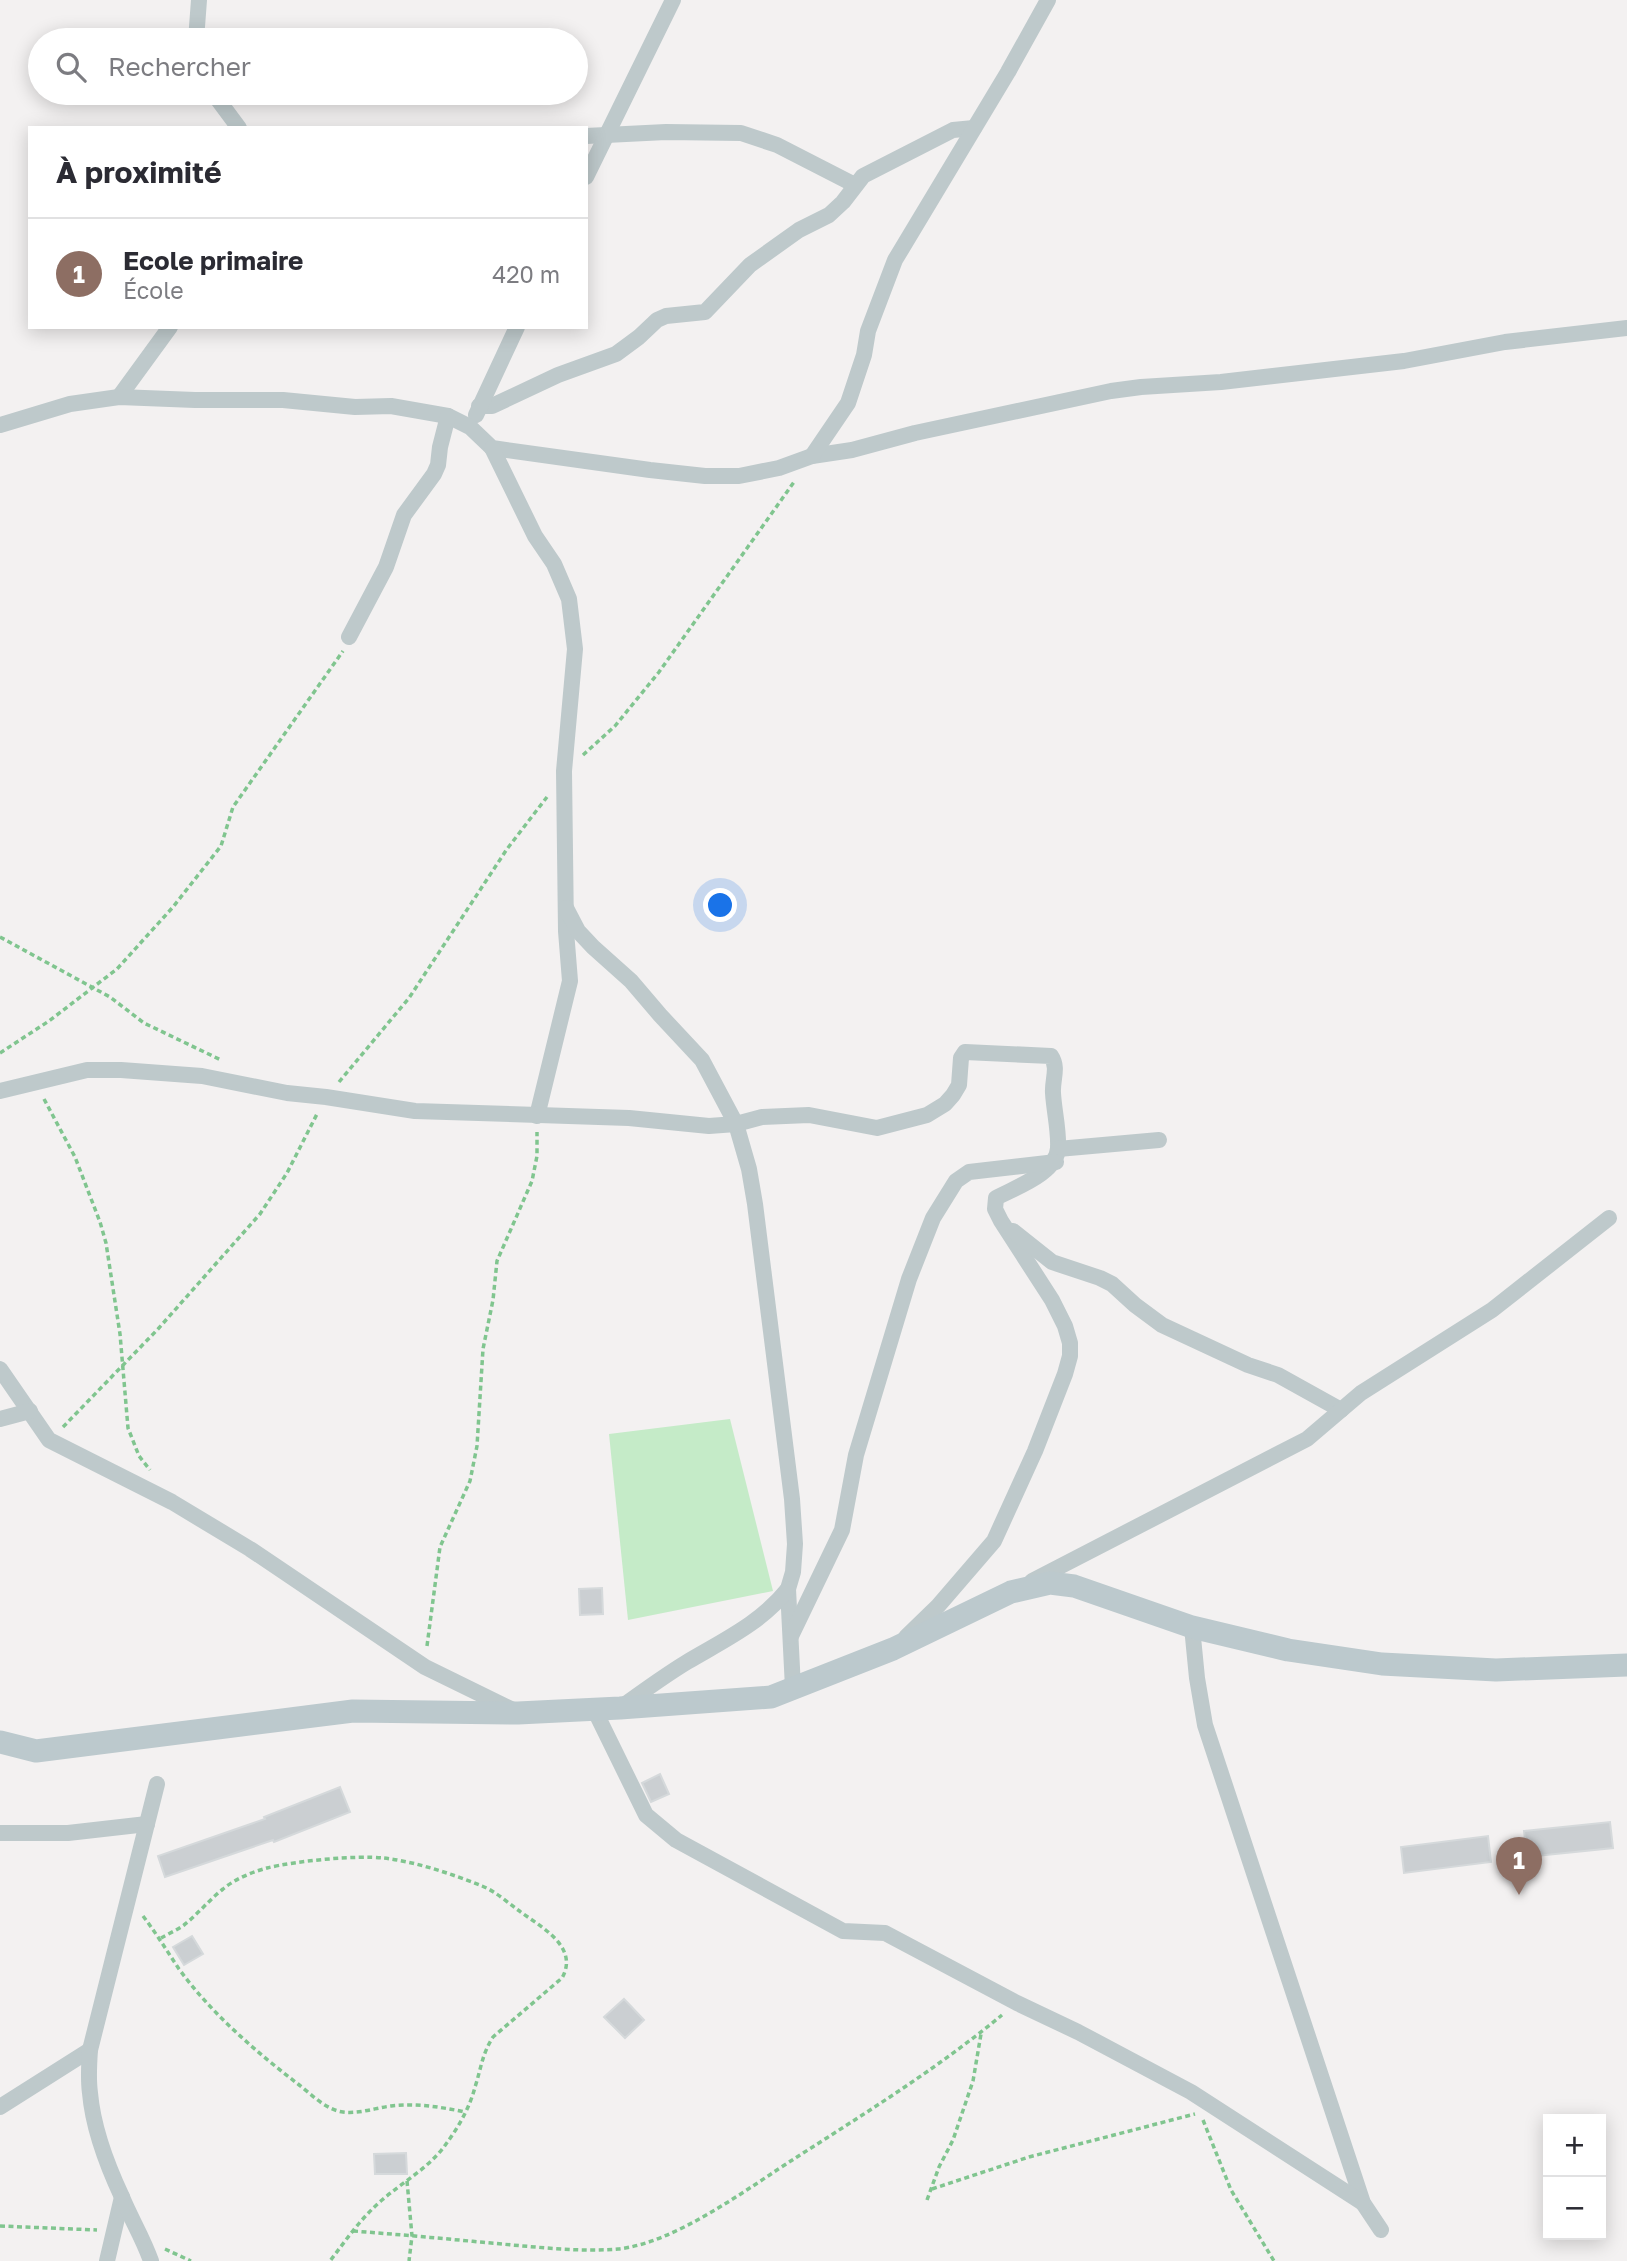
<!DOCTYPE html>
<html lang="fr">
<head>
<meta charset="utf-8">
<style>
  :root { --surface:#fff; --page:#f2f2f3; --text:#2b2b33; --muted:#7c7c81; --line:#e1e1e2; --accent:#2d6179 }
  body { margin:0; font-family:"Golos Text",sans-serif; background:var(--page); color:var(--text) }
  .controls { position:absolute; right:21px; bottom:21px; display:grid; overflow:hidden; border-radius:0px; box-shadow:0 4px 18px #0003 }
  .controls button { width:63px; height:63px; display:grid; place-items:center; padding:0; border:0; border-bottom:2px solid var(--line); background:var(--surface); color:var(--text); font:35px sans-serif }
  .you { position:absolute; left:721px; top:906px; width:24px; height:24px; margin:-18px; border:5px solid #fff; border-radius:50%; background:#1a73e8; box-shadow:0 0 0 10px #1a73e833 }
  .badge { display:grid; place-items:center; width:46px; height:46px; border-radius:50%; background:var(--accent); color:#fff; font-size:23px; font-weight:700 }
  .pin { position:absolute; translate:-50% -58px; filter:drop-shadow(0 2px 4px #0008) }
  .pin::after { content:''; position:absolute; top:37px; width:24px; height:21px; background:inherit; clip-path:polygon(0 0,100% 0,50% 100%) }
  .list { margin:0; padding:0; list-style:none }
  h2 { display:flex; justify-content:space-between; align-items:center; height:91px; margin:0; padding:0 28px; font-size:30px }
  h2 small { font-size:23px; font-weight:400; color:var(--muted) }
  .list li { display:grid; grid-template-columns:46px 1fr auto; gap:21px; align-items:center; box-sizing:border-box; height:112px; padding:0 28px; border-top:2px solid var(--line) }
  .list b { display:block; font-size:26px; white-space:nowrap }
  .list p { margin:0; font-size:23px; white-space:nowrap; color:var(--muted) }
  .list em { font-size:23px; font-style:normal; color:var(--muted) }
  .icon { flex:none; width:38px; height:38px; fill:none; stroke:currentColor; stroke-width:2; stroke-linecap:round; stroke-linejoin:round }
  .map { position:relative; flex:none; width:1627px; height:2261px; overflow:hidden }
  .search { position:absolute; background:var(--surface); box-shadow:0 4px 18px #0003; left:28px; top:28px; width:560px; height:77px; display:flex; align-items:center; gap:18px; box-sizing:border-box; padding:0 24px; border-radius:38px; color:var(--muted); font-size:26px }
  .panel { position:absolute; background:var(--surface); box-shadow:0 4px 18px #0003; left:28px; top:126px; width:560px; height:203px; border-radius:0px }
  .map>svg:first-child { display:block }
  .green { fill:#c5ebc8 }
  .building { fill:#cbcfd2; stroke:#d5d9db; stroke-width:2 }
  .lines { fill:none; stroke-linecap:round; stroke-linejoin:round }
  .path { stroke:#80c58f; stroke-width:3.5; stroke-dasharray:5 3.5; stroke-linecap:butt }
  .street { stroke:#bec9cb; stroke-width:16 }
  .secondary { stroke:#bcc9cd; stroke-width:23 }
</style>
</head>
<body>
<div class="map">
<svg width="1627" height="2261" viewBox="0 0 1627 2261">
  <rect width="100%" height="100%" fill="#f3f1f1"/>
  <polygon class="green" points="730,1419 773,1591 628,1620 609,1434"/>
  <g class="building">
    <polygon points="602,1588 603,1614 580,1615 579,1589"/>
    <polygon points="660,1774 669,1794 651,1802 642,1783"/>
    <polygon points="340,1787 350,1812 274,1842 273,1840 165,1877 158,1856 265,1819 264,1817"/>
    <polygon points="1610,1822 1613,1848 1527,1857 1524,1831"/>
    <polygon points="1488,1836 1491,1862 1404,1873 1401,1847"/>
    <polygon points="192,1936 203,1954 184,1965 173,1947"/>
    <polygon points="624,1999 644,2020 625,2038 604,2017"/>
    <polygon points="406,2153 407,2174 375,2174 374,2154"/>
  </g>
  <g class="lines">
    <g class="path">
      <polyline points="583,755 615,726 659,672 794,482"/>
      <polyline points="0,937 110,997 144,1023 221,1060"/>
      <polyline points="0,1053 49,1021 117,969 173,907 221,846 233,807 343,651"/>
      <polyline points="339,1082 409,998 507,849 547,797"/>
      <polyline points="44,1099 75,1157 100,1222 106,1243 120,1334 128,1428 139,1456 150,1470"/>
      <polyline points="63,1427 158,1329 260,1214 287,1173 317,1114"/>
      <polyline points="427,1646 440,1547 470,1481 477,1446 483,1349 493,1300 497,1261 532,1181 537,1156 537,1132"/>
      <path d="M143 1916C156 1933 167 1951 179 1969 211 2013 255 2051 298 2084 311 2094 326 2110 343 2112 359 2114 375 2108 391 2106 416 2103 441 2107 465 2112"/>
      <path d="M161 1938C168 1934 177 1930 184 1925 198 1914 209 1900 223 1889 235 1879 252 1872 267 1868 295 1861 356 1855 384 1858 417 1862 452 1874 482 1886 495 1891 507 1902 518 1910 539 1926 580 1946 562 1978L493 2037C482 2054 481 2069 475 2087 470 2107 458 2128 446 2144 429 2168 404 2181 382 2200 361 2218 346 2240 330 2261"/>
      <polyline points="1203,2120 1231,2190 1274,2261"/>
      <polyline points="407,2181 412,2236 409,2261"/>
      <polyline points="932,2189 1029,2157 1195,2114"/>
      <polyline points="927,2200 939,2167 953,2140 973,2081 981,2034"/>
      <polyline points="0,2226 97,2230"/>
      <path d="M353 2231C406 2235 459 2240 512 2245 547 2248 583 2252 618 2249 676 2243 748 2188 797 2157 867 2112 938 2068 1002 2015"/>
      <polyline points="165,2249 191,2261"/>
    </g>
    <g class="street">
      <polyline points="196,40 199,0"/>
      <polyline points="213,93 239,128"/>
      <polyline points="586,136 666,132 741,133 777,145 855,185"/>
      <polyline points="586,177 673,0"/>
      <polyline points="119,397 170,327"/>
      <polyline points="479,406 492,406 558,375 616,354 639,337 657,320 666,316 705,312 750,265 799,230 829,215 843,202 863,176 953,130 974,128"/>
      <polyline points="476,415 517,327"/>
      <polyline points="0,425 70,404 119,397 195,400 283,400 355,407 391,406 448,416 470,427 492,448 650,470 705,476 739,476 779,468 812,456 852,450 915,433 1111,391 1141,387 1221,382 1404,361 1505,342 1627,328"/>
      <polyline points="492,448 535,536 554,564 569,599 575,649 564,771 566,931 570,981 537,1116"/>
      <polyline points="812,456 848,403 864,355 868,331 895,260 1008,72 1048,0"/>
      <polyline points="349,637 386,567 404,515 434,474 438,465 440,447 448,416"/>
      <polyline points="566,908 578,931 593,947 631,981 660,1015 702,1060 736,1124 749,1169 755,1204 792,1499 795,1544 793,1572 788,1589 793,1688"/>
      <path d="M0 1091 87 1070H121L202 1076 287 1093 326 1097 415 1111 629 1118 709 1126 736 1124 762 1117 809 1115 877 1128 927 1115 945 1104 953 1095 959 1085 961 1058 965 1052 1051 1056C1059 1068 1052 1080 1053 1093 1054 1111 1059 1130 1058 1148 1057 1173 1016 1187 996 1198L995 1209 1001 1221 1052 1300 1065 1326 1070 1343V1356L1065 1374 1035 1451 994 1541 938 1606 906 1637"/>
      <polyline points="1058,1149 1159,1140"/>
      <polyline points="1013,1231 1052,1262 1100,1278 1112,1284 1135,1305 1162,1325 1248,1365 1278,1375 1341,1410"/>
      <polyline points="0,1369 49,1440 172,1502 250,1549 425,1667 513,1710"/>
      <polyline points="0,1419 30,1411"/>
      <polyline points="1032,1581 1307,1439 1361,1393 1492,1310 1609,1218"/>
      <polyline points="1192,1627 1197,1678 1205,1725 1363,2203 1381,2230"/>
      <polyline points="791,1636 842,1530 856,1455 909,1279 933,1218 956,1181 969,1172 1056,1162"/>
      <path d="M620 1708C642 1692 664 1676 687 1662 724 1640 761 1623 788 1589"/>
      <polyline points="594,1709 646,1815 676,1840 843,1931 885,1933 1017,2003 1078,2032 1191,2092 1363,2203"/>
      <polyline points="0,1833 68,1833 147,1824"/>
      <polyline points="0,2107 90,2050"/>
      <polyline points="107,2261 122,2197"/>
      <path d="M151 2261C143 2238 131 2219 122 2197 107 2165 93 2128 90 2093 88 2079 89 2064 90 2050L157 1784"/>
    </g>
    <polyline class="secondary" points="0,1742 36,1751 353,1711 518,1713 620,1708 771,1697 893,1649 1011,1592 1050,1583 1074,1586 1192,1627 1288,1650 1382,1664 1496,1670 1627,1665"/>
  </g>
</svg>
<div class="controls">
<button>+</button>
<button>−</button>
</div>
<div class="you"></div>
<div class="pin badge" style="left:1519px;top:1895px;background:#8d6e63">1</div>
<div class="search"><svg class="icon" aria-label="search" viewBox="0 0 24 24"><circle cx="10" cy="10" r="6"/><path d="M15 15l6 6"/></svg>Rechercher</div>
<section class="panel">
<h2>À proximité<small></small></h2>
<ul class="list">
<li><span class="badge" style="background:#8d6e63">1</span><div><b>Ecole primaire</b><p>École</p></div><em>420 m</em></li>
</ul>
</section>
</div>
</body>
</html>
